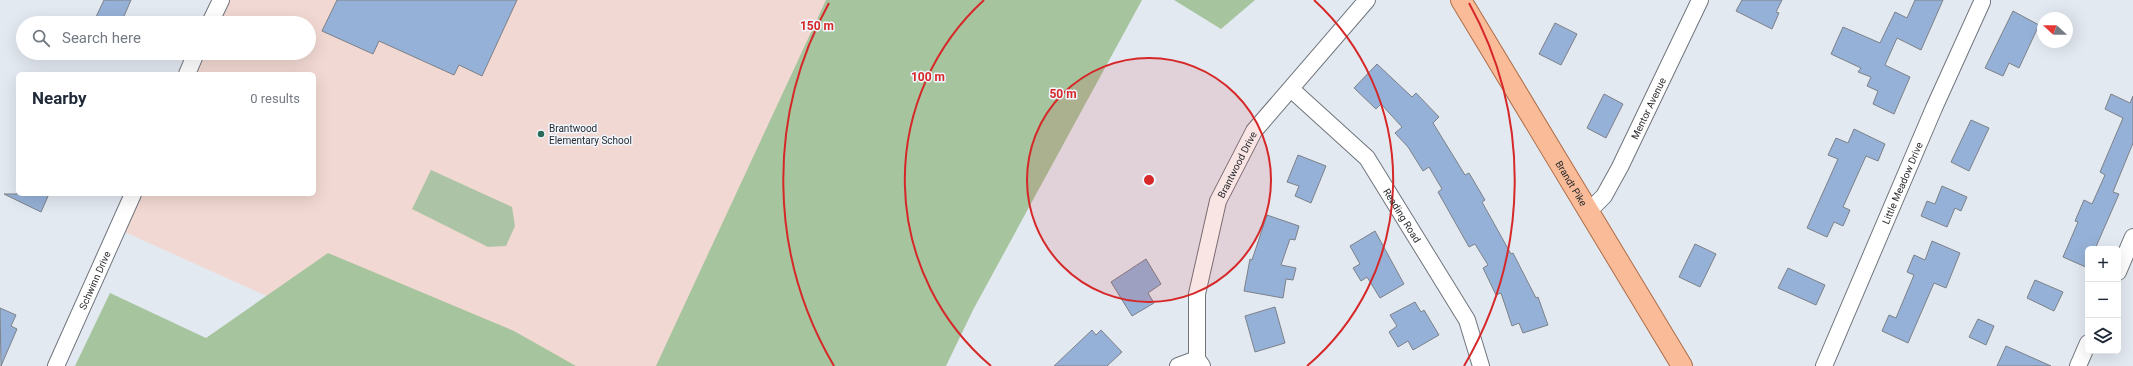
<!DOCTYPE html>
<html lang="en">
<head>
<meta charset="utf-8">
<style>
  :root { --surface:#fff; --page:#f2f2f3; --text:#1f2937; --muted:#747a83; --line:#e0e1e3 }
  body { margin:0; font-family:Roboto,sans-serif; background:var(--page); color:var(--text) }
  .controls { position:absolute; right:12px; bottom:12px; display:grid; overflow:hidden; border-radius:6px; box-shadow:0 4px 16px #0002 }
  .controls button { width:36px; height:36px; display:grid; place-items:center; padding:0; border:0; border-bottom:1px solid var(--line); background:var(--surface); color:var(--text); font:20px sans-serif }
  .compass { position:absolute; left:2037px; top:12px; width:36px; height:36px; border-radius:50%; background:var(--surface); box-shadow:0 4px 16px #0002; rotate:291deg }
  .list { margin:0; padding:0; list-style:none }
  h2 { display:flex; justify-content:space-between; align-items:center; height:52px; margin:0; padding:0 16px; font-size:17px }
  h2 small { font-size:13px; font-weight:400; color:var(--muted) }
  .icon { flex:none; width:22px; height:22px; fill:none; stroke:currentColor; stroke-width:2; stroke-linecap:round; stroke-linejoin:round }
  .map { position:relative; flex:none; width:2133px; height:366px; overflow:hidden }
  .search { position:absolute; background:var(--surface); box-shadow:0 4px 16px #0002; left:16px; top:16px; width:300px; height:44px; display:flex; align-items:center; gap:10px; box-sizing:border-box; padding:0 14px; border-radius:22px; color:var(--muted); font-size:15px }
  .panel { position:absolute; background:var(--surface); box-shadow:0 4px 16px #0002; left:16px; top:72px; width:300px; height:124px; border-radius:6px }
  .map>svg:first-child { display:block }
  .education { fill:#f2d8d2 }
  .green { fill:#acc4a5 }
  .forest { fill:#a6c49d }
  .building { fill:#96b1d7; stroke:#7c8188 }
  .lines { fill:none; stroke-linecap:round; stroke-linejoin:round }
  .minor-casing { stroke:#70757c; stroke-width:18 }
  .major-casing { stroke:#ae6d47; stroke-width:22 }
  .minor { stroke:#fff; stroke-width:16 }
  .major { stroke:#fabc98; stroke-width:20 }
  .ring { fill:none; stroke:#d62828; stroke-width:2 }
  .poi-dot { fill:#2c6b58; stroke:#f0f6fe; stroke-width:1.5 }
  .labels { text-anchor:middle; stroke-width:3; stroke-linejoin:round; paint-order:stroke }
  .street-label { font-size:10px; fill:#292b2e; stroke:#f0f6fe }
  .poi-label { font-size:10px; fill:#292b2e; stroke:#f0f6fe; text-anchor:start }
  .centre { fill:#d62828; stroke:#f0f6fe; stroke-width:2 }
  .ring-label { font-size:12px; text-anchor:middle; font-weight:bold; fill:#d62828; stroke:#f0f6fe; stroke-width:3; stroke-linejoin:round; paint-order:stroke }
</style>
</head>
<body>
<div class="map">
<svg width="2133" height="366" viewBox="0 0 2133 366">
  <rect width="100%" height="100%" fill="#e3e9f1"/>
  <polygon class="education" points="221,0 828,0 666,366 422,366 118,229 133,194 314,194 314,74 187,74 196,53 309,53 309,23 210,23"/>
  <polygon class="green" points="431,170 512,207 515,226 506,246 488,247 412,209"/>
  <g class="forest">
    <polygon points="826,0 1142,0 973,310 946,366 656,366"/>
    <polygon points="1174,0 1255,0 1221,29"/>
    <polygon points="328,253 514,331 576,366 75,366 110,293 206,338"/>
  </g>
  <g class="building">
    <polygon points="104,0 131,0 121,23 108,23 96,17"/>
    <polygon points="337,0 517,0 482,76 459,65 454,75 379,41 373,54 322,31"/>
    <polygon points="1742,0 1782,0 1776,12 1779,13 1772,29 1736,11"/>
    <polygon points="1915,0 1943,0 1921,50 1897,38 1885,65 1910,77 1894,114 1873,104 1878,91 1867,86 1871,77 1858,72 1861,68 1831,54 1843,27 1880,43 1895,12 1907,18"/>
    <polygon points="2013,11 2039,25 2019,68 2009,63 2003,76 1985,68"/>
    <polygon points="1555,23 1577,34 1561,65 1539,54"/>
    <polygon points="1377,64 1412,97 1416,93 1439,117 1433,123 1465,175 1469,173 1485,200 1482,202 1511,254 1513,253 1536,298 1538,297 1548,325 1523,333 1519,323 1512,326 1501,293 1496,295 1483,268 1488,265 1475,244 1469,247 1438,192 1442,189 1429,167 1423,171 1408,147 1395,133 1402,127 1381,104 1376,109 1354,88"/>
    <polygon points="1604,94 1623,104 1606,138 1587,128"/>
    <polygon points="2111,94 2130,103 2133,96 2133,143 2113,192 2119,194 2095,249 2088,249 2088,268 2063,257 2078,222 2075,221 2084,200 2092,204 2105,175 2100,172 2123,118 2105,109"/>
    <polygon points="1971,120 1989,128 1969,171 1951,162"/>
    <polygon points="1854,129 1885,144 1878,161 1866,156 1843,207 1850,210 1843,226 1834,222 1827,237 1807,228 1838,159 1828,155 1836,138 1848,143"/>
    <polygon points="1298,155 1326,166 1311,203 1295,196 1299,186 1287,182"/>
    <polygon points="1942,186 1967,197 1961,211 1955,208 1947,227 1921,216 1927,201 1935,204"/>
    <polygon points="4,194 49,194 41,212"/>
    <polygon points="1267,215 1299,226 1295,240 1290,239 1281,265 1296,268 1293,280 1286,279 1283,298 1244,291 1250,259 1252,260"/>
    <polygon points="1375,231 1404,284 1380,298 1367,277 1361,281 1353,268 1360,264 1350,246"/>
    <polygon points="1932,241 1960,253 1946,288 1934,283 1908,343 1882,331 1889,315 1896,318 1914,275 1907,272 1914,255 1925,260"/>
    <polygon points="1695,244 1716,254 1700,287 1679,277"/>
    <polygon points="1146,259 1161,284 1148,293 1154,303 1132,316 1111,282"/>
    <polygon points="1788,268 1825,285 1816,305 1778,288"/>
    <polygon points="2035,280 2063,292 2054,311 2027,298"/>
    <polygon points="1415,302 1421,312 1424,310 1439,335 1413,350 1408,341 1398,347 1389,332 1397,326 1390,315"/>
    <polygon points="1275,307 1285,343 1255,352 1245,316"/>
    <polygon points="0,308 16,315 11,326 17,329 1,366"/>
    <polygon points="1978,319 1994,326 1986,345 1969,337"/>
    <polygon points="1092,330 1096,335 1101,330 1122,352 1107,366 1054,366"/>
    <polygon points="2006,346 2051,366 1997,366"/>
  </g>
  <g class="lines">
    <g class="minor-casing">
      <g id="minor">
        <polyline points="210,23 221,0"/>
        <polyline points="187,74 196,53"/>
        <path id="s1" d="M1291 89 1367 158 1467 320 1481 366"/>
        <path id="s2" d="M1588 212 1604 196 1620 167 1700 0"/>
        <polyline points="2118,272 2133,237"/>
        <path id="s3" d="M56 366 133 194"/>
        <polyline points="1178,366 1197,359"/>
        <path id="s4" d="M1202 366 1197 359V294L1218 201 1254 131 1367 0"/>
        <path id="s5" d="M1824 366 1934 108 1982 2"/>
        <polyline points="2078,366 2088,343"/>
      </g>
    </g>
    <g class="major-casing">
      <g id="major">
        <path id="s6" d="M1461 0 1682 366"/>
      </g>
    </g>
    <use href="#minor" class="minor"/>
    <use href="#major" class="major"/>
  </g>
  <circle cx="1149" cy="180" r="122" fill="#d62828" fill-opacity=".12"/>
  <g class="ring">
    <circle cx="1149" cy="180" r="122"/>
    <path d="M991 366A244 244 0 0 1 984 0M1314 0A244 244 0 0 1 1307 366"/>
    <path d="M834 366A366 366 0 0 1 829 3M1469 3A366 366 0 0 1 1464 366"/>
  </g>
  <circle class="poi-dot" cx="541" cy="134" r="4"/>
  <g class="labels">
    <g class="street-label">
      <text dy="4" stroke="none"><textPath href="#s2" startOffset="121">Mentor Avenue</textPath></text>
      <text dy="4" stroke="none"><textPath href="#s4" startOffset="210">Brantwood Drive</textPath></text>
      <text dy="4" stroke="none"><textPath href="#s6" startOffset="214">Brandt Pike</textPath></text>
      <text dy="4" stroke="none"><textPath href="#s5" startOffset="199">Little Meadow Drive</textPath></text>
      <text dy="4" stroke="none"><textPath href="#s1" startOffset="170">Reading Road</textPath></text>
      <text dy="4" stroke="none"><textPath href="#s3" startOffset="94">Schwinn Drive</textPath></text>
    </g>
    <g class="poi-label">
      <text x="549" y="132">Brantwood<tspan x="549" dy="12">Elementary School</tspan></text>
    </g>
  </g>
  <circle cx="1149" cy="180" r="6" class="centre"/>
  <g class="ring-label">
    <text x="817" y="30">150 m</text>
    <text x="928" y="81">100 m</text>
    <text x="1063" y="98">50 m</text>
  </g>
</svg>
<div class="controls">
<button>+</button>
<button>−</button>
<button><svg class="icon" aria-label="layers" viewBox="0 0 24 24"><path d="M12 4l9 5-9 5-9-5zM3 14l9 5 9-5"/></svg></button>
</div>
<svg class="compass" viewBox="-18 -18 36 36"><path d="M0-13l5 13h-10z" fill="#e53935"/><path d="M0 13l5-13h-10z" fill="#747a83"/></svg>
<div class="search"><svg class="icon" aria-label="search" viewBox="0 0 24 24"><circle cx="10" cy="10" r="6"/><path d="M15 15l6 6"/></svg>Search here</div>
<section class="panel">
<h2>Nearby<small>0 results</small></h2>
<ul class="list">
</ul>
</section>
</div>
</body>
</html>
